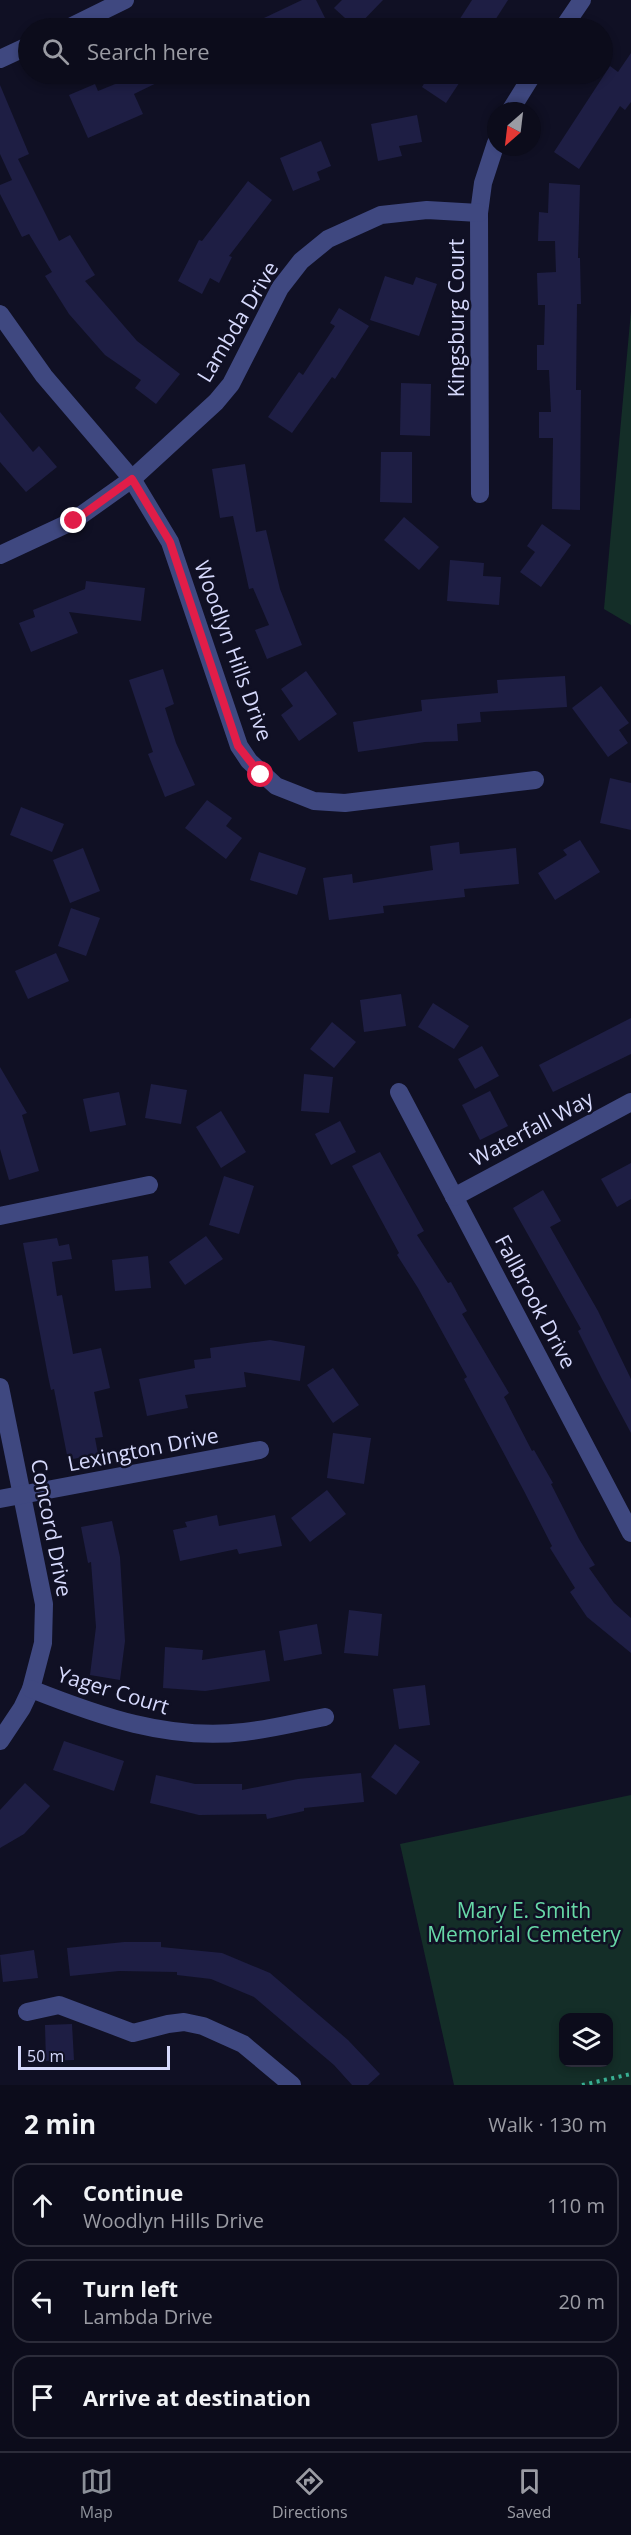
<!DOCTYPE html>
<html lang="en">
<head>
<meta charset="utf-8">
<style>
  :root { --surface:#0c0c1b; --page:#1a1a28; --text:#f1f3f6; --muted:#9a9ba3; --line:#2c2c3a; --accent:#8c9099 }
  body { margin:0; font-family:"Open Sans",sans-serif; background:var(--page); color:var(--text) }
  .controls { position:absolute; right:18px; bottom:18px; display:grid; overflow:hidden; border-radius:12px; box-shadow:0 3px 9px #0003 }
  .controls button { width:54px; height:54px; display:grid; place-items:center; padding:0; border:0; border-bottom:2px solid var(--line); background:var(--surface); color:var(--text); font:30px sans-serif }
  .compass { position:absolute; left:487px; top:102px; width:54px; height:54px; border-radius:50%; background:var(--surface); box-shadow:0 3px 9px #0003; rotate:208deg }
  .scale { position:absolute; left:18px; bottom:15px; width:152px; box-sizing:border-box; padding-left:6px; border:3px solid #d6d9fc; border-top:0; font-size:16px; line-height:21px; white-space:nowrap; color:#d6d9fc; -webkit-text-stroke:4px #101024; paint-order:stroke }
  .stop { position:absolute; width:18px; height:18px; margin:-14px; border:4px solid #e11d48; border-radius:50%; background:#fff }
  .stop.end { background:#e11d48; border-color:#fff; box-shadow:0 2px 6px #0008 }
  .list { margin:0; padding:0; list-style:none }
  h2 { display:flex; justify-content:space-between; align-items:center; height:78px; margin:0; padding:0 24px; font-size:26px }
  h2 small { font-size:20px; font-weight:400; color:var(--muted) }
  .list li { display:grid; grid-template-columns:39px 1fr auto; gap:18px; align-items:center; box-sizing:border-box; height:84px; margin:0 12px 12px; padding:0 12px; border:2px solid var(--line); border-radius:18px }
  .list b { display:block; font-size:22px; white-space:nowrap }
  .list p { margin:0; font-size:20px; white-space:nowrap; color:var(--muted) }
  .list em { font-size:20px; font-style:normal; color:var(--muted) }
  .icon { flex:none; width:33px; height:33px; fill:none; stroke:currentColor; stroke-width:2; stroke-linecap:round; stroke-linejoin:round }
  .map { position:relative; flex:none; width:631px; height:2085px; overflow:hidden }
  .search { position:absolute; background:var(--surface); box-shadow:0 3px 9px #0003; left:18px; right:18px; top:18px; height:66px; display:flex; align-items:center; gap:15px; box-sizing:border-box; padding:0 21px; border-radius:33px; color:var(--muted); font-size:22px }
  .sheet { height:366px; background:var(--surface) }
  nav { display:flex; justify-content:space-around; align-items:center; box-sizing:border-box; height:84px; border-top:2px solid var(--line); background:var(--surface); font-size:16px; color:var(--muted) }
  nav a { display:grid; justify-items:center; gap:3px }
  nav .on { color:var(--accent) }
  .map>svg:first-child { display:block }
  .green { fill:#142e28; fill-rule:evenodd }
  .building { fill:#1e1e44 }
  .lines { fill:none; stroke-linecap:round; stroke-linejoin:round }
  .path { stroke:#38af92; stroke-width:4; stroke-dasharray:3 4.5; stroke-linecap:butt }
  .minor { stroke:#3f4880; stroke-width:18 }
  .route { stroke:#e11d48; stroke-width:8 }
  .labels { text-anchor:middle; stroke-width:5; stroke-linejoin:round; paint-order:stroke }
  .street-label { font-size:21px; fill:#d6d9fc; stroke:#101024 }
  .park-label { font-size:21px; fill:#67d8a7; stroke:#101024 }
</style>
</head>
<body>
<div class="map">
<svg width="631" height="2085" viewBox="0 0 631 2085">
  <rect width="100%" height="100%" fill="#101024"/>
  <g class="green">
    <polygon points="631,311 631,625 604,609"/>
    <path d="M631 1795V2085H454L400 1844ZM564 2018H608V2062H564Z"/>
  </g>
  <g class="building">
    <polygon points="302,0 316,0 327,22 314,28 243,28"/>
    <polygon points="342,0 383,0 356,28 334,8"/>
    <polygon points="472,0 508,0 490,28 454,28"/>
    <polygon points="631,53 631,102 625,110 620,106 579,169 554,152 610,66 618,72"/>
    <polygon points="140,74 175,74 134,94 143,114 88,138 69,95 95,84 98,91"/>
    <polygon points="430,74 465,74 446,103 422,87"/>
    <polygon points="0,85 29,154 18,159 59,241 70,235 95,275 85,281 137,341 180,374 156,404 135,388 141,380 105,355 69,314 45,276 52,272 29,234 22,237 0,194 0,185 12,180 0,154"/>
    <polygon points="417,115 422,142 399,146 402,156 378,161 371,124"/>
    <polygon points="321,141 331,166 317,172 320,180 293,191 280,158"/>
    <polygon points="248,181 272,200 229,256 232,257 219,283 210,278 202,294 178,281 199,240 202,241"/>
    <polygon points="549,183 580,185 578,258 580,258 581,304 577,304 576,390 581,390 580,510 552,509 553,438 539,438 539,412 551,412 549,370 537,370 537,345 544,345 545,305 538,305 537,273 556,272 555,241 538,241 539,212 548,213"/>
    <polygon points="385,276 413,285 416,277 437,284 419,336 370,320"/>
    <polygon points="339,308 369,326 335,379 332,377 292,433 268,417 299,372 303,375 335,326 330,323"/>
    <polygon points="401,383 431,384 430,436 400,435"/>
    <polygon points="0,412 33,452 39,446 57,467 26,492 0,462"/>
    <polygon points="381,452 412,452 412,503 380,502"/>
    <polygon points="245,464 256,532 266,530 280,589 302,645 267,659 255,630 269,625 253,588 249,589 233,516 220,518 212,469"/>
    <polygon points="404,517 439,547 419,570 384,540"/>
    <polygon points="542,524 571,545 541,587 520,572 535,552 527,546"/>
    <polygon points="450,560 484,563 483,576 501,577 499,605 447,601"/>
    <polygon points="86,581 145,588 141,621 69,612 78,633 31,652 19,623 35,617 33,610 85,589"/>
    <polygon points="163,669 174,704 165,708 176,743 195,785 165,797 148,754 153,752 129,680"/>
    <polygon points="306,671 337,714 299,741 281,715 293,706 281,689"/>
    <polygon points="565,676 567,707 480,712 481,722 457,724 458,741 425,742 358,752 353,722 422,711 421,700 498,693 497,680"/>
    <polygon points="601,686 629,723 619,730 628,743 608,757 572,708"/>
    <polygon points="610,778 631,783 631,830 600,823"/>
    <polygon points="207,800 232,818 226,826 242,838 226,859 185,828"/>
    <polygon points="21,807 64,824 52,852 10,835"/>
    <polygon points="580,840 600,872 555,900 538,873 567,855 563,850"/>
    <polygon points="459,842 460,854 516,848 519,884 464,889 465,897 383,906 384,913 329,920 323,878 352,874 353,883 433,870 430,846"/>
    <polygon points="83,848 100,891 70,903 53,860"/>
    <polygon points="259,852 306,868 297,895 250,880"/>
    <polygon points="71,908 100,918 86,956 58,946"/>
    <polygon points="56,953 69,981 28,999 15,971"/>
    <polygon points="401,994 406,1026 364,1032 360,1000"/>
    <polygon points="433,1003 469,1026 454,1049 418,1027"/>
    <polygon points="631,1018 631,1054 553,1092 539,1065"/>
    <polygon points="332,1022 356,1042 334,1068 310,1049"/>
    <polygon points="482,1046 499,1076 475,1089 458,1059"/>
    <polygon points="0,1067 27,1113 22,1115 39,1171 9,1180 0,1149"/>
    <polygon points="304,1074 333,1077 329,1113 301,1111"/>
    <polygon points="151,1084 187,1090 181,1124 145,1118"/>
    <polygon points="490,1091 508,1126 480,1140 462,1105"/>
    <polygon points="119,1092 126,1125 90,1132 83,1099"/>
    <polygon points="221,1111 246,1152 221,1168 196,1127"/>
    <polygon points="340,1121 356,1152 331,1165 315,1134"/>
    <polygon points="380,1152 424,1231 417,1235 448,1283 451,1282 467,1311 462,1314 509,1393 504,1397 532,1451 534,1450 553,1483 551,1484 579,1539 595,1565 589,1568 614,1603 631,1618 631,1653 587,1617 570,1592 575,1588 550,1548 552,1546 524,1491 464,1379 467,1377 418,1288 397,1255 399,1253 352,1166"/>
    <polygon points="631,1163 631,1199 617,1207 601,1179"/>
    <polygon points="224,1176 254,1186 239,1234 209,1225"/>
    <polygon points="543,1190 561,1221 550,1227 598,1311 631,1379 631,1433 602,1379 578,1331 581,1329 513,1208"/>
    <polygon points="206,1236 223,1259 185,1285 169,1262"/>
    <polygon points="57,1238 59,1246 69,1244 72,1259 52,1262 57,1296 62,1295 73,1354 101,1348 110,1388 94,1392 103,1437 95,1438 98,1454 68,1460 54,1389 51,1390 48,1376 23,1243"/>
    <polygon points="148,1256 151,1288 115,1291 112,1260"/>
    <polygon points="270,1340 305,1346 300,1381 244,1372 246,1387 185,1395 188,1408 147,1416 139,1379 195,1368 194,1360 211,1358 210,1348"/>
    <polygon points="333,1368 359,1405 333,1423 307,1385"/>
    <polygon points="333,1433 371,1438 364,1484 327,1478"/>
    <polygon points="327,1490 346,1514 310,1542 291,1518"/>
    <polygon points="217,1515 219,1526 275,1515 282,1546 239,1554 237,1549 180,1561 173,1530 187,1527 185,1522"/>
    <polygon points="112,1521 120,1557 125,1641 120,1680 90,1675 96,1627 91,1562 88,1563 81,1527"/>
    <polygon points="349,1610 382,1614 378,1656 344,1653"/>
    <polygon points="317,1624 322,1654 284,1661 279,1631"/>
    <polygon points="165,1647 203,1650 202,1660 265,1650 270,1681 205,1691 163,1688"/>
    <polygon points="425,1685 430,1725 399,1729 393,1689"/>
    <polygon points="64,1741 124,1761 114,1791 53,1770"/>
    <polygon points="395,1744 420,1762 396,1795 371,1777"/>
    <polygon points="361,1773 364,1802 304,1808 304,1811 267,1819 266,1814 199,1815 150,1803 156,1775 195,1784 242,1784 242,1790 298,1779"/>
    <polygon points="25,1783 50,1806 24,1834 0,1848 0,1810"/>
    <polygon points="124,1942 161,1942 161,1947 222,1953 270,1973 348,2040 380,2074 368,2085 352,2085 334,2065 254,1997 211,1979 177,1975 177,1972 119,1971 70,1976 67,1948"/>
    <polygon points="34,1950 38,1978 3,1982 0,1955"/>
    <polygon points="72,2024 74,2060 46,2061 45,2025"/>
  </g>
  <g class="lines">
    <polyline class="path" points="582,2085 631,2074"/>
    <g class="minor">
      <polyline points="68,28 125,0"/>
      <polyline points="563,28 582,0"/>
      <polyline points="0,59 28,46"/>
      <polyline points="510,111 533,74"/>
      <polyline points="0,314 44,376 132,479 170,542 239,746 249,761 276,786 314,801 345,803 535,780"/>
      <polyline points="480,494 479,213 483,183 496,143"/>
      <polyline points="0,555 73,521 132,479 216,402 231,384 280,288 301,261 328,239 381,215 427,210 479,213"/>
      <polyline points="399,1092 631,1533"/>
      <polyline points="454,1197 631,1102"/>
      <polyline points="0,1216 149,1185"/>
      <polyline points="0,1387 44,1604 43,1643 31,1689 22,1708 0,1741"/>
      <polyline points="0,1499 260,1450"/>
      <path d="M31 1689C99 1716 169 1741 244 1732 271 1729 298 1722 325 1717"/>
      <polyline points="27,2012 59,2005 133,2033 168,2024 184,2022 203,2026 243,2044 292,2085"/>
    </g>
  </g>
  <g class="lines">
    <polyline class="route" points="74,521 132,479 170,542 238,746 261,775"/>
  </g>
  <g class="labels">
    <g class="street-label">
      <text transform="translate(457 318) rotate(-90)" y="7">Kingsburg Court</text>
      <text transform="translate(238 322) rotate(-59)" y="7">Lambda Drive</text>
      <text transform="translate(233 651) rotate(70)" y="7">Woodlyn Hills Drive</text>
      <text transform="translate(532 1129) rotate(-28)" y="7">Waterfall Way</text>
      <text transform="translate(535 1302) rotate(62)" y="7">Fallbrook Drive</text>
      <text transform="translate(143 1450) rotate(-11)" y="7">Lexington Drive</text>
      <text transform="translate(51 1528) rotate(79)" y="7">Concord Drive</text>
      <text transform="translate(113 1691) rotate(17)" y="7">Yager Court</text>
    </g>
    <g class="park-label">
      <text x="524" y="1918">Mary E. Smith<tspan x="524" dy="24">Memorial Cemetery</tspan></text>
    </g>
  </g>
</svg>
<div class="controls">
<button><svg class="icon" aria-label="layers" viewBox="0 0 24 24"><path d="M12 4l9 5-9 5-9-5zM3 14l9 5 9-5"/></svg></button>
</div>
<svg class="compass" viewBox="-18 -18 36 36"><path d="M0-13l5 13h-10z" fill="#e53935"/><path d="M0 13l5-13h-10z" fill="#9a9ba3"/></svg>
<div class="scale">50 m</div>
<div class="stop" style="left:261px;top:775px"></div>
<div class="stop end" style="left:74px;top:521px"></div>
<div class="search"><svg class="icon" aria-label="search" viewBox="0 0 24 24"><circle cx="10" cy="10" r="6"/><path d="M15 15l6 6"/></svg>Search here</div>
</div>
<section class="sheet">
<h2>2 min<small>Walk · 130 m</small></h2>
<ul class="list">
<li><svg class="icon" aria-label="ahead" viewBox="0 0 24 24"><path d="M12 20V5M6 11l6-6 6 6"/></svg><div><b>Continue</b><p>Woodlyn Hills Drive</p></div><em>110 m</em></li>
<li><svg class="icon" aria-label="left" viewBox="0 0 24 24"><path d="M17 20v-9H6M10 6l-5 5 5 5"/></svg><div><b>Turn left</b><p>Lambda Drive</p></div><em>20 m</em></li>
<li><svg class="icon" aria-label="arrive" viewBox="0 0 24 24"><path d="M6 21V4h12l-3 4 3 4H6"/></svg><div><b>Arrive at destination</b></div></li>
</ul>
</section>
<nav>
<a class="on"><svg class="icon" aria-label="map" viewBox="0 0 24 24"><path d="M3 6l6-2 6 2 6-2v14l-6 2-6-2-6 2zM9 4v14M15 6v14"/></svg>Map</a>
<a><svg class="icon" aria-label="directions" viewBox="0 0 24 24"><path d="M12 3l9 9-9 9-9-9zM9 14v-3h6M13 9l2 2-2 2"/></svg>Directions</a>
<a><svg class="icon" aria-label="saved" viewBox="0 0 24 24"><path d="M7 4h10v16l-5-4-5 4z"/></svg>Saved</a>
</nav>
</body>
</html>
